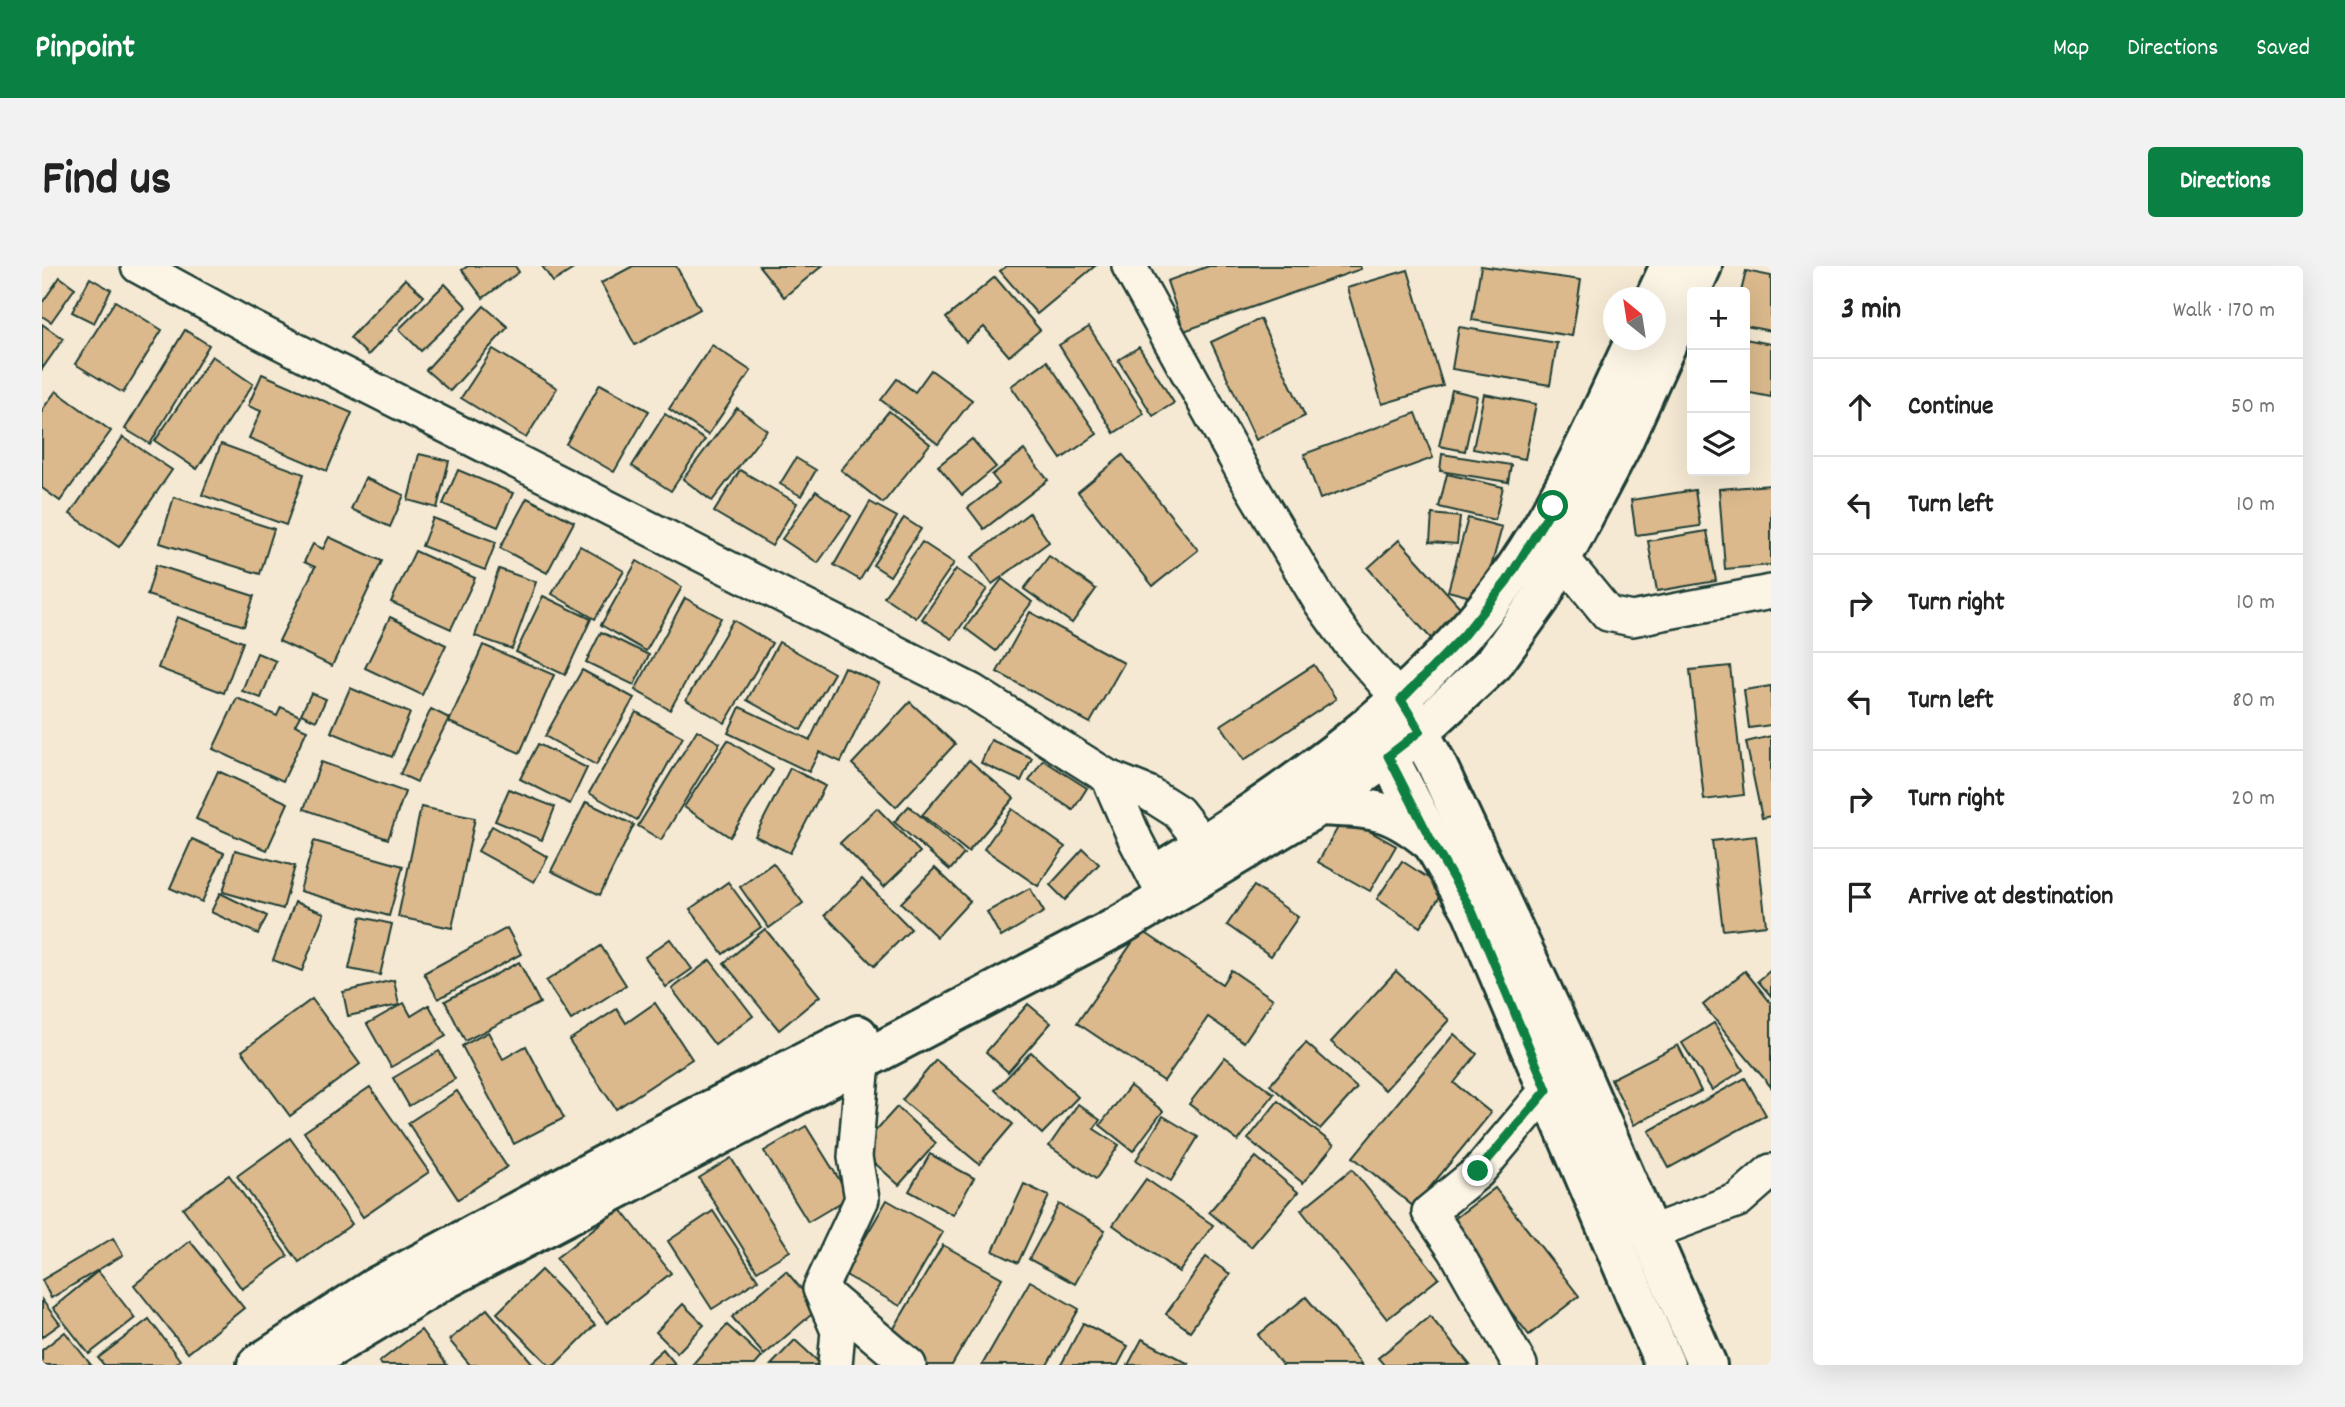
<!DOCTYPE html>
<html lang="en">
<head>
<meta charset="utf-8">
<style>
  :root { --surface:#fff; --page:#f2f2f2; --text:#222; --muted:#767676; --line:#e0e0e0; --accent:#0b8043 }
  body { margin:0; font-family:Dekko,sans-serif; background:var(--page); color:var(--text) }
  .controls { position:absolute; right:21px; top:21px; display:grid; overflow:hidden; border-radius:7px; box-shadow:0 7px 28px #0002 }
  .controls button { width:63px; height:63px; display:grid; place-items:center; padding:0; border:0; border-bottom:2px solid var(--line); background:var(--surface); color:var(--text); font:35px sans-serif }
  .compass { position:absolute; left:1561px; top:21px; width:63px; height:63px; border-radius:50%; background:var(--surface); box-shadow:0 7px 28px #0002; rotate:330deg }
  .stop { position:absolute; width:21px; height:21px; margin:-16px; border:5px solid #0b8043; border-radius:50%; background:#fff }
  .stop.end { background:#0b8043; border-color:#fff; box-shadow:0 2px 7px #0008 }
  .list { margin:0; padding:0; list-style:none }
  h2 { display:flex; justify-content:space-between; align-items:center; height:91px; margin:0; padding:0 28px; font-size:30px }
  h2 small { font-size:23px; font-weight:400; color:var(--muted) }
  .list li { display:grid; grid-template-columns:46px 1fr auto; gap:21px; align-items:center; box-sizing:border-box; height:98px; padding:0 28px; border-top:2px solid var(--line) }
  .list b { display:block; font-size:26px; white-space:nowrap }
  .list em { font-size:23px; font-style:normal; color:var(--muted) }
  .icon { flex:none; width:38px; height:38px; fill:none; stroke:currentColor; stroke-width:2; stroke-linecap:round; stroke-linejoin:round }
  .map { position:relative; flex:none; width:1729px; height:1099px; overflow:hidden; border-radius:7px }
  header { display:flex; align-items:center; gap:42px; box-sizing:border-box; height:98px; padding:0 35px; background:var(--accent); color:#fff }
  header strong { font-size:33px }
  nav { display:flex; gap:38px; margin-inline-start:auto; font-size:24px }
  .intro { display:flex; align-items:center; justify-content:space-between; box-sizing:border-box; height:168px; padding:0 42px }
  h1 { margin:0; font-size:49px }
  .button { padding:18px 32px; border-radius:7px; background:var(--accent); color:#fff; font-size:24px; font-weight:700 }
  main { display:flex; gap:42px; padding:0 42px }
  aside { flex:1; background:var(--surface); border-radius:7px; box-shadow:0 7px 28px #0002 }
  .map>svg:first-child { display:block }
  .building { fill:#dbb98d; stroke:#1f3d34; stroke-width:2 }
  .lines { fill:none; stroke-linecap:round; stroke-linejoin:round }
  .minor-casing { stroke:#1f3d34; stroke-width:38 }
  .major-casing { stroke:#1f3d34; stroke-width:44 }
  .minor { stroke:#fcf5e5; stroke-width:33 }
  .major { stroke:#fcf5e5; stroke-width:38 }
  .route { stroke:#0b8043; stroke-width:9 }
</style>
</head>
<body>
<header>
<strong>Pinpoint</strong>
<nav><a>Map</a><a>Directions</a><a>Saved</a></nav>
</header>
<div class="intro"><h1>Find us</h1><a class="button">Directions</a></div>
<main>
<div class="map">
<svg width="1729" height="1099" viewBox="0 0 1729 1099">
  <rect width="100%" height="100%" fill="#f5e9d3"/>
  <filter id="ink" filterUnits="userSpaceOnUse"><feTurbulence type="fractalNoise" baseFrequency=".0143" numOctaves="2"/><feDisplacementMap in="SourceGraphic" scale="14" xChannelSelector="R" yChannelSelector="G"/><feConvolveMatrix kernelMatrix="1 2 1 2 8 2 1 2 1" color-interpolation-filters="sRGB"/></filter>
  <g filter="url(#ink)">
    <g class="building">
      <polygon points="426,0 473,0 477,6 441,32 420,4"/>
      <polygon points="500,0 536,0 511,16"/>
      <polygon points="591,0 634,0 658,43 593,79 559,17"/>
      <polygon points="717,0 780,0 742,31"/>
      <polygon points="965,0 1053,0 995,48 958,5"/>
      <polygon points="1167,0 1318,0 1319,3 1142,65 1125,15"/>
      <polygon points="1439,0 1539,14 1530,70 1430,54"/>
      <polygon points="1366,4 1401,120 1340,138 1305,22"/>
      <polygon points="1704,5 1729,10 1729,65 1703,60 1703,26 1699,26"/>
      <polygon points="18,11 33,22 9,56 0,50 0,37"/>
      <polygon points="953,11 998,64 967,90 942,61 924,76 904,52"/>
      <polygon points="48,12 69,24 52,57 30,46"/>
      <polygon points="363,13 382,30 326,89 308,72"/>
      <polygon points="403,18 425,41 379,85 357,63"/>
      <polygon points="73,35 120,64 81,127 33,98"/>
      <polygon points="442,40 466,61 408,125 384,104"/>
      <polygon points="1218,53 1263,150 1214,174 1169,76"/>
      <polygon points="0,58 21,73 0,103"/>
      <polygon points="1047,61 1102,148 1072,167 1017,79"/>
      <polygon points="1417,61 1515,77 1508,119 1410,103"/>
      <polygon points="143,64 167,79 108,178 83,163"/>
      <polygon points="1703,73 1729,78 1729,131 1703,126"/>
      <polygon points="670,79 709,105 666,169 627,143"/>
      <polygon points="1097,81 1132,137 1111,150 1076,94"/>
      <polygon points="451,83 515,122 484,172 419,132"/>
      <polygon points="170,90 211,118 155,203 113,175"/>
      <polygon points="1005,95 1055,168 1019,193 969,120"/>
      <polygon points="889,104 930,134 896,178 839,134 855,113 873,126"/>
      <polygon points="220,108 310,147 285,205 207,172 219,145 206,140"/>
      <polygon points="558,118 607,145 572,206 524,178"/>
      <polygon points="1410,124 1435,130 1423,185 1397,180"/>
      <polygon points="14,125 69,165 18,235 0,222 0,144"/>
      <polygon points="1442,128 1494,138 1483,193 1431,183"/>
      <polygon points="695,142 725,164 670,235 641,213"/>
      <polygon points="847,145 888,178 841,237 799,204"/>
      <polygon points="1374,147 1391,192 1278,233 1262,188"/>
      <polygon points="623,148 663,174 629,225 590,200"/>
      <polygon points="81,171 130,204 77,281 28,248"/>
      <polygon points="930,173 954,201 920,229 896,200"/>
      <polygon points="179,178 262,208 244,259 160,229"/>
      <polygon points="982,184 1006,214 942,263 926,242 957,218 950,209"/>
      <polygon points="377,188 407,195 395,242 366,234"/>
      <polygon points="1400,188 1469,199 1466,216 1398,205"/>
      <polygon points="1081,189 1156,284 1111,320 1036,226"/>
      <polygon points="754,192 774,204 759,230 738,218"/>
      <polygon points="416,204 471,227 456,261 401,238"/>
      <polygon points="698,204 755,237 730,280 672,246"/>
      <polygon points="1405,208 1461,221 1453,254 1397,241"/>
      <polygon points="323,212 362,229 348,261 309,243"/>
      <polygon points="1729,219 1729,299 1683,303 1677,223"/>
      <polygon points="1653,224 1658,260 1594,269 1589,234"/>
      <polygon points="774,225 809,250 776,297 740,273"/>
      <polygon points="132,231 232,263 218,308 118,277"/>
      <polygon points="485,232 532,256 505,307 458,282"/>
      <polygon points="828,236 855,251 818,314 792,299"/>
      <polygon points="987,247 1007,276 950,318 930,291"/>
      <polygon points="1390,248 1418,251 1415,278 1388,276"/>
      <polygon points="391,252 454,276 443,304 380,280"/>
      <polygon points="862,252 879,263 848,310 831,299"/>
      <polygon points="1426,252 1460,261 1440,334 1406,325"/>
      <polygon points="1665,265 1674,315 1615,325 1606,275"/>
      <polygon points="287,271 340,295 290,400 237,375 273,301 262,296 271,278 281,283"/>
      <polygon points="1357,274 1426,350 1394,378 1326,302"/>
      <polygon points="880,276 912,297 874,352 842,331"/>
      <polygon points="538,280 582,305 553,353 510,328"/>
      <polygon points="373,285 433,312 409,363 349,336"/>
      <polygon points="1007,290 1054,323 1030,357 982,323"/>
      <polygon points="595,295 640,321 604,385 559,359"/>
      <polygon points="114,299 212,330 202,360 105,329"/>
      <polygon points="457,303 494,316 470,383 433,370"/>
      <polygon points="914,303 945,323 910,373 880,353"/>
      <polygon points="960,313 990,336 954,385 923,362"/>
      <polygon points="501,330 549,353 523,409 474,386"/>
      <polygon points="643,332 679,352 628,444 593,424"/>
      <polygon points="988,346 1082,397 1048,457 955,406"/>
      <polygon points="135,351 201,376 182,427 116,402"/>
      <polygon points="348,351 404,379 380,429 323,402"/>
      <polygon points="691,354 730,377 683,457 644,434"/>
      <polygon points="559,366 607,389 592,419 544,396"/>
      <polygon points="737,376 792,407 759,464 705,434"/>
      <polygon points="441,379 512,409 478,487 407,456"/>
      <polygon points="215,387 234,395 219,432 200,425"/>
      <polygon points="1272,399 1294,433 1202,494 1179,459"/>
      <polygon points="1688,400 1702,529 1662,534 1648,404"/>
      <polygon points="802,401 837,417 799,496 777,486 767,506 686,467 698,441 768,474"/>
      <polygon points="540,404 592,432 554,499 503,470"/>
      <polygon points="1729,420 1729,459 1707,462 1702,424"/>
      <polygon points="308,422 368,447 350,491 289,466"/>
      <polygon points="269,427 284,433 274,455 259,448"/>
      <polygon points="195,432 235,450 239,441 258,450 253,459 265,464 241,515 171,483"/>
      <polygon points="868,436 913,478 854,541 810,498"/>
      <polygon points="389,443 407,452 375,516 358,508"/>
      <polygon points="594,446 641,471 595,554 547,527"/>
      <polygon points="655,464 678,477 619,574 596,560"/>
      <polygon points="1729,470 1729,550 1720,552 1704,476"/>
      <polygon points="686,474 731,504 688,571 642,541"/>
      <polygon points="949,474 990,492 979,515 939,497"/>
      <polygon points="496,478 545,502 528,538 478,513"/>
      <polygon points="927,494 972,532 926,586 880,549"/>
      <polygon points="1001,494 1045,522 1031,544 987,515"/>
      <polygon points="279,496 363,526 346,573 262,543"/>
      <polygon points="748,502 783,520 748,587 713,570"/>
      <polygon points="176,505 246,537 225,584 154,553"/>
      <polygon points="467,523 513,541 500,574 453,555"/>
      <polygon points="544,536 592,559 558,629 509,605"/>
      <polygon points="867,540 922,588 908,604 852,556"/>
      <polygon points="379,541 433,552 410,662 356,651"/>
      <polygon points="835,542 878,586 842,621 798,577"/>
      <polygon points="970,543 1023,581 996,620 942,583"/>
      <polygon points="1302,551 1354,580 1328,625 1276,596"/>
      <polygon points="450,560 506,591 492,616 436,585"/>
      <polygon points="1714,570 1724,659 1681,664 1670,575"/>
      <polygon points="150,573 182,587 160,636 128,622"/>
      <polygon points="272,575 361,600 347,650 258,625"/>
      <polygon points="1041,583 1057,598 1023,634 1008,619"/>
      <polygon points="193,584 253,600 241,643 181,626"/>
      <polygon points="1360,595 1403,623 1378,661 1335,633"/>
      <polygon points="731,597 761,637 727,662 698,621"/>
      <polygon points="893,602 928,635 895,671 859,637"/>
      <polygon points="820,613 869,663 832,700 783,649"/>
      <polygon points="686,616 719,661 681,688 648,643"/>
      <polygon points="1212,620 1256,651 1229,690 1185,659"/>
      <polygon points="988,622 1002,646 959,671 945,646"/>
      <polygon points="178,627 225,650 216,668 169,646"/>
      <polygon points="253,636 282,647 260,705 231,694"/>
      <polygon points="319,651 350,658 338,709 307,703"/>
      <polygon points="465,662 479,688 396,733 382,707"/>
      <polygon points="723,663 778,730 737,764 682,697"/>
      <polygon points="1099,664 1180,718 1189,704 1231,733 1202,776 1166,751 1122,815 1035,757"/>
      <polygon points="628,673 650,703 624,721 603,691"/>
      <polygon points="559,680 584,719 529,754 504,715"/>
      <polygon points="668,694 711,750 673,779 630,723"/>
      <polygon points="477,696 498,737 423,775 403,735"/>
      <polygon points="1729,704 1729,730 1716,715"/>
      <polygon points="1354,705 1407,754 1343,824 1289,776"/>
      <polygon points="1703,705 1729,737 1729,821 1661,739"/>
      <polygon points="352,714 357,739 306,750 301,726"/>
      <polygon points="270,733 318,798 248,850 200,785"/>
      <polygon points="362,737 369,750 387,739 404,770 349,801 325,758"/>
      <polygon points="613,737 650,793 574,843 527,774 575,743 584,757"/>
      <polygon points="986,738 1009,757 966,806 944,786"/>
      <polygon points="1672,757 1701,804 1670,824 1640,777"/>
      <polygon points="446,766 461,793 484,780 522,852 472,878 420,780"/>
      <polygon points="1412,768 1435,788 1412,817 1449,847 1372,941 1311,891"/>
      <polygon points="1264,777 1315,822 1278,863 1228,819"/>
      <polygon points="1636,779 1659,825 1592,859 1569,813"/>
      <polygon points="397,785 413,813 367,840 351,812"/>
      <polygon points="989,786 1036,831 1000,868 953,824"/>
      <polygon points="1183,791 1232,828 1196,875 1147,838"/>
      <polygon points="894,794 971,858 937,898 860,834"/>
      <polygon points="1703,812 1724,849 1627,902 1607,865"/>
      <polygon points="1088,820 1121,845 1091,885 1058,859"/>
      <polygon points="328,821 387,906 321,951 262,866"/>
      <polygon points="415,825 465,901 416,933 366,857"/>
      <polygon points="1236,835 1292,879 1261,917 1206,873"/>
      <polygon points="1036,838 1058,854 1052,863 1077,879 1054,913 1007,880"/>
      <polygon points="855,841 894,877 857,919 817,883"/>
      <polygon points="1121,850 1156,871 1129,915 1094,894"/>
      <polygon points="764,860 808,931 766,956 722,885"/>
      <polygon points="248,872 310,958 257,996 195,910"/>
      <polygon points="888,888 932,912 911,949 867,925"/>
      <polygon points="1214,891 1256,926 1209,981 1167,946"/>
      <polygon points="689,892 748,985 715,1005 657,912"/>
      <polygon points="1310,903 1397,1012 1345,1053 1259,944"/>
      <polygon points="187,909 246,990 200,1023 141,942"/>
      <polygon points="1104,913 1171,959 1137,1006 1071,959"/>
      <polygon points="982,918 1007,930 976,997 951,985"/>
      <polygon points="1453,922 1537,1030 1487,1069 1403,960"/>
      <polygon points="845,934 901,966 858,1040 802,1008"/>
      <polygon points="1017,938 1063,964 1033,1018 987,993"/>
      <polygon points="578,942 629,1007 565,1057 514,992"/>
      <polygon points="671,945 716,1014 670,1043 626,975"/>
      <polygon points="71,972 81,989 9,1032 0,1014"/>
      <polygon points="148,975 202,1042 146,1087 92,1019"/>
      <polygon points="901,979 960,1012 910,1099 885,1099 844,1076"/>
      <polygon points="1164,991 1188,1008 1148,1065 1124,1048"/>
      <polygon points="499,1004 553,1059 513,1099 507,1099 455,1047"/>
      <polygon points="56,1005 93,1052 47,1088 11,1042"/>
      <polygon points="744,1005 776,1043 722,1089 690,1051"/>
      <polygon points="988,1015 1037,1043 1005,1099 940,1099"/>
      <polygon points="1264,1031 1320,1099 1240,1099 1216,1069"/>
      <polygon points="0,1034 18,1058 0,1071"/>
      <polygon points="641,1038 662,1059 635,1087 614,1066"/>
      <polygon points="445,1043 492,1099 428,1099 407,1074"/>
      <polygon points="1388,1050 1428,1099 1342,1099 1336,1092"/>
      <polygon points="107,1053 138,1094 132,1099 62,1099 56,1092"/>
      <polygon points="1041,1057 1086,1080 1076,1099 1019,1099"/>
      <polygon points="685,1059 720,1091 713,1099 650,1099"/>
      <polygon points="379,1064 405,1099 340,1099 337,1096"/>
      <polygon points="23,1066 49,1099 0,1099 0,1084"/>
      <polygon points="1100,1073 1147,1098 1086,1099"/>
      <polygon points="753,1074 780,1099 729,1099"/>
      <polygon points="621,1083 634,1099 603,1099"/>
    </g>
    <g class="lines">
      <g class="minor-casing">
        <g id="minor">
          <polyline points="96,0 206,60 930,425 1066,511 1106,527 1136,546 1177,598"/>
          <polyline points="1087,0 1205,213 1279,337 1307,376 1358,434"/>
          <polyline points="1521,293 1566,348 1590,353 1729,326"/>
          <polyline points="1066,511 1094,575 1123,631"/>
          <polyline points="1607,967 1696,934 1729,905"/>
          <polyline points="783,1028 867,1099"/>
          <polyline points="793,1099 796,1065 778,1023 820,933 813,891 821,795"/>
          <polyline points="1478,1099 1413,984 1387,946 1436,906 1505,824"/>
        </g>
      </g>
      <g class="major-casing">
        <g id="major">
          <polyline points="1613,32 1628,0"/>
          <polyline points="1366,446 1392,493 1528,784 1665,1099"/>
          <polyline points="1332,470 1346,490 1390,576 1430,645 1623,1099"/>
          <path d="M1277 540C1331 543 1345 540 1388 575"/>
          <path d="M1124 602C1249 524 1375 437 1463 317 1517 244 1555 155 1593 74"/>
          <polyline points="215,1099 334,1021 584,887 816,769"/>
          <polyline points="260,1099 400,1015 1075,661 1277,540 1371,472 1452,397 1498,333 1578,182 1660,0"/>
        </g>
      </g>
      <use href="#minor" class="minor"/>
      <use href="#major" class="major"/>
    </g>
  </g>
  <g class="lines" filter="url(#ink)">
    <polyline class="route" points="1436,905 1505,824 1430,645 1390,576 1346,490 1378,465 1359,434 1421,370 1465,315 1511,240"/>
  </g>
</svg>
<div class="controls">
<button>+</button>
<button>−</button>
<button><svg class="icon" aria-label="layers" viewBox="0 0 24 24"><path d="M12 4l9 5-9 5-9-5zM3 14l9 5 9-5"/></svg></button>
</div>
<svg class="compass" viewBox="-18 -18 36 36"><path d="M0-13l5 13h-10z" fill="#e53935"/><path d="M0 13l5-13h-10z" fill="#767676"/></svg>
<div class="stop" style="left:1511px;top:240px"></div>
<div class="stop end" style="left:1436px;top:905px"></div>
</div>
<aside>
<h2>3 min<small>Walk · 170 m</small></h2>
<ul class="list">
<li><svg class="icon" aria-label="ahead" viewBox="0 0 24 24"><path d="M12 20V5M6 11l6-6 6 6"/></svg><div><b>Continue</b></div><em>50 m</em></li>
<li><svg class="icon" aria-label="left" viewBox="0 0 24 24"><path d="M17 20v-9H6M10 6l-5 5 5 5"/></svg><div><b>Turn left</b></div><em>10 m</em></li>
<li><svg class="icon" aria-label="right" viewBox="0 0 24 24"><path d="M7 20v-9h11M14 6l5 5-5 5"/></svg><div><b>Turn right</b></div><em>10 m</em></li>
<li><svg class="icon" aria-label="left" viewBox="0 0 24 24"><path d="M17 20v-9H6M10 6l-5 5 5 5"/></svg><div><b>Turn left</b></div><em>80 m</em></li>
<li><svg class="icon" aria-label="right" viewBox="0 0 24 24"><path d="M7 20v-9h11M14 6l5 5-5 5"/></svg><div><b>Turn right</b></div><em>20 m</em></li>
<li><svg class="icon" aria-label="arrive" viewBox="0 0 24 24"><path d="M6 21V4h12l-3 4 3 4H6"/></svg><div><b>Arrive at destination</b></div></li>
</ul>
</aside>
</main>
</body>
</html>
